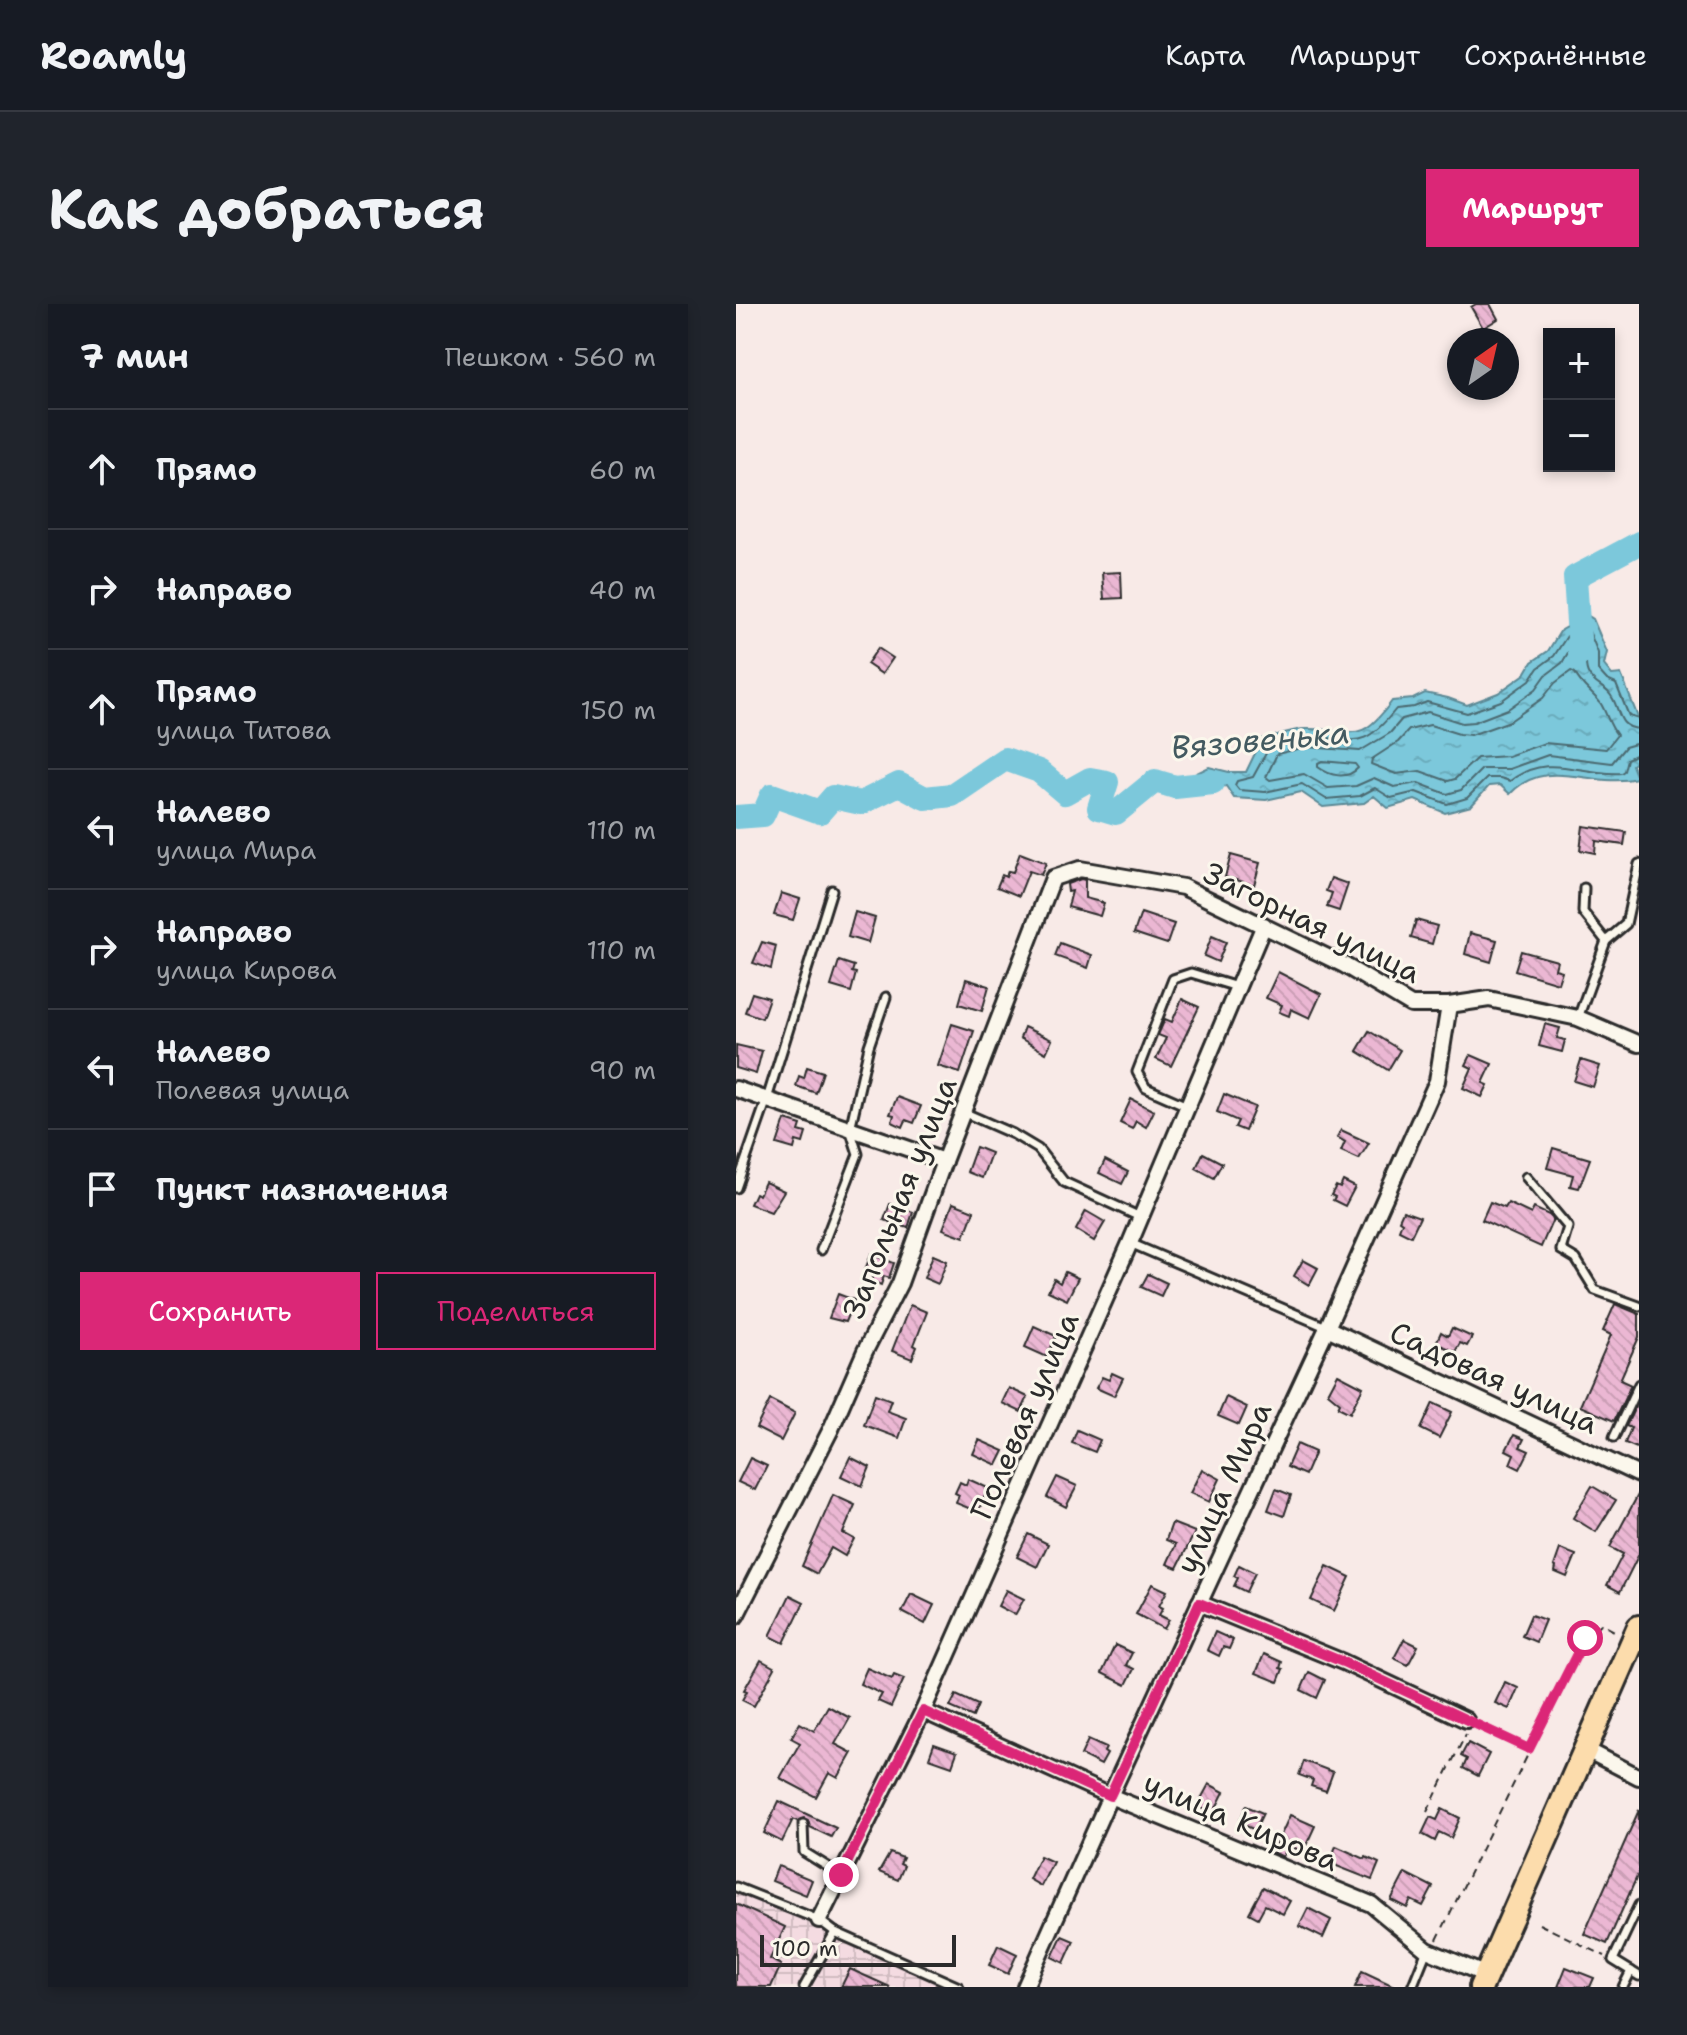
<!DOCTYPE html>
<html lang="ru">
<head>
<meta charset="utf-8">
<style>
  :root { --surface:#171b24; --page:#20242c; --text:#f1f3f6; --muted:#9ea1a6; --line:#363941; --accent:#db2777 }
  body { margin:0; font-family:"Shantell Sans",sans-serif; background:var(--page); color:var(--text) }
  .controls { position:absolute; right:24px; top:24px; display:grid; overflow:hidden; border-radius:0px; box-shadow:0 4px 12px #0003 }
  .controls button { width:72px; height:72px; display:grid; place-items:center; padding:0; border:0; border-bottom:2px solid var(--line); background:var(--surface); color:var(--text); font:40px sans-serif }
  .compass { position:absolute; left:711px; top:24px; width:72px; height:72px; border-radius:50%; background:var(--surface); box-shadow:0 4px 12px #0003; rotate:34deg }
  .scale { position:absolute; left:24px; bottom:20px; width:196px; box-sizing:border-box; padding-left:8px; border:4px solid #2b2b2b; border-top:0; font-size:22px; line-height:28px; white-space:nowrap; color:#2b2b2b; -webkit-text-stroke:6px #fbf7ec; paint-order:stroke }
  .stop { position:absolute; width:24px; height:24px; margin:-18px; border:6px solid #db2777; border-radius:50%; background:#fff }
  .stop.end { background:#db2777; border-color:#fff; box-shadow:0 2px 8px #0008 }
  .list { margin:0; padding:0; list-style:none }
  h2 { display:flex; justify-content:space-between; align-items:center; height:104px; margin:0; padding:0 32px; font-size:34px }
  h2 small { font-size:26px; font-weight:400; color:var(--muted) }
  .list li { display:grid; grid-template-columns:52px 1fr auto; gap:24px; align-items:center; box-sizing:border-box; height:120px; padding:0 32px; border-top:2px solid var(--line) }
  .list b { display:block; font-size:30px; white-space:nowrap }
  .list p { margin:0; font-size:26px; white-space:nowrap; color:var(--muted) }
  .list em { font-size:26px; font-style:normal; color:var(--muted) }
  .actions { display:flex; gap:16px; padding:24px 32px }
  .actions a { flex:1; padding:18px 0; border:2px solid var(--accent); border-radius:0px; text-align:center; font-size:28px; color:var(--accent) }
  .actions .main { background:var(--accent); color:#fff }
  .icon { flex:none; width:44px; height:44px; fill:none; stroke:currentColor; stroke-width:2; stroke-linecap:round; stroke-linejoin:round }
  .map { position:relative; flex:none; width:903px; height:1683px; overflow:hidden; border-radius:0px }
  header { display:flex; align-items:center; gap:48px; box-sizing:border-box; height:112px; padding:0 40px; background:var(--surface); border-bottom:2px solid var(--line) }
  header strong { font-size:38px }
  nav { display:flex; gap:44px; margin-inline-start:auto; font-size:28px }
  .intro { display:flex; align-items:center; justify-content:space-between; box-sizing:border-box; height:192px; padding:0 48px }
  h1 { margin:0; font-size:56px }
  .button { padding:20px 36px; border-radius:0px; background:var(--accent); color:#fff; font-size:28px; font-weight:700 }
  main { display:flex; gap:48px; padding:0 48px }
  aside { flex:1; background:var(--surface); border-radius:0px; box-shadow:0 4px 12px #0003 }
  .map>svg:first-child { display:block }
  .industrial { fill:url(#industrial-grid) }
  .water { fill:url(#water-ripples); stroke:#5c8995; stroke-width:2 }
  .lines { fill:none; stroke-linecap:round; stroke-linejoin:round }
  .shore { stroke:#4b6a71; stroke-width:2 }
  .river { stroke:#7cc8db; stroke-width:24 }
  .building { fill:url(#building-back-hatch); stroke:#2b2b2b; stroke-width:2 }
  .lane-casing { stroke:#2b2b2b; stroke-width:13 }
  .street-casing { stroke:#2b2b2b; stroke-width:20 }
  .primary-casing { stroke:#2b2b2b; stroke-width:28 }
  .path { stroke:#2b2b2b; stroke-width:2; stroke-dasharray:8 6; stroke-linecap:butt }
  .lane { stroke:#fbf7ec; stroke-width:7 }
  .street { stroke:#fbf7ec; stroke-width:14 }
  .primary { stroke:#fcdcac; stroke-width:22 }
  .route { stroke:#db2777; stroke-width:10 }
  .labels { text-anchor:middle; stroke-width:6; stroke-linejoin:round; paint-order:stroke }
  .street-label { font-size:30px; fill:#2b2b2b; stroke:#fbf7ec }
  .water-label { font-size:32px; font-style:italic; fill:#435a60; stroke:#fbf7ec }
</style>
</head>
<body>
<header>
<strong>Roamly</strong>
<nav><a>Карта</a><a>Маршрут</a><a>Сохранённые</a></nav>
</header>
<div class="intro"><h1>Как добраться</h1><a class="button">Маршрут</a></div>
<main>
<aside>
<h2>7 мин<small>Пешком · 560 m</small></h2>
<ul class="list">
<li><svg class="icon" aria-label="ahead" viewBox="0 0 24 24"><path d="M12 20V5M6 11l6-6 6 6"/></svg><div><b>Прямо</b></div><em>60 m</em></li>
<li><svg class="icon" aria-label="right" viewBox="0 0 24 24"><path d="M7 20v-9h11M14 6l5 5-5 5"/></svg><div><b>Направо</b></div><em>40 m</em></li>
<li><svg class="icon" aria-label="ahead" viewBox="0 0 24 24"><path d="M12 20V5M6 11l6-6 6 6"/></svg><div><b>Прямо</b><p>улица Титова</p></div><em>150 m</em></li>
<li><svg class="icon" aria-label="left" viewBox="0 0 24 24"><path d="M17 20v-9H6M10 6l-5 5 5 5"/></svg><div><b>Налево</b><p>улица Мира</p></div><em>110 m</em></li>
<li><svg class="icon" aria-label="right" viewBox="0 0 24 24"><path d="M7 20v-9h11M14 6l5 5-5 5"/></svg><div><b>Направо</b><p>улица Кирова</p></div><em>110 m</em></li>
<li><svg class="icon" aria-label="left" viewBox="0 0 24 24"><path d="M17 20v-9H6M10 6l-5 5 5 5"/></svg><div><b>Налево</b><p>Полевая улица</p></div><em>90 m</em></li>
<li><svg class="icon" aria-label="arrive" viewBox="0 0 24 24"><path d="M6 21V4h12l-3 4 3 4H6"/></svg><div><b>Пункт назначения</b></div></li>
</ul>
<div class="actions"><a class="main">Сохранить</a><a>Поделиться</a></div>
</aside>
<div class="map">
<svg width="903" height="1683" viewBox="0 0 903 1683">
  <defs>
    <pattern id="industrial-grid" width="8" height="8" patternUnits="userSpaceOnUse" patternTransform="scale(2)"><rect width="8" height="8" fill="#f4dbe1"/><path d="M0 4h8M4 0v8" fill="none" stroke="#d1bcc1"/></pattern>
    <pattern id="water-ripples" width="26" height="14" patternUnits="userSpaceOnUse" patternTransform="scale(2)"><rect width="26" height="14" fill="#7cc8db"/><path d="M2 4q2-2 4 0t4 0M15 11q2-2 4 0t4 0" fill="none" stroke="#6bacbc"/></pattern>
    <pattern id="building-back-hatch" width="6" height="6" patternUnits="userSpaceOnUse" patternTransform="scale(2)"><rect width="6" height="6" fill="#ebb7d3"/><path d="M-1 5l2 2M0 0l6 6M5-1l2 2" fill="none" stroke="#ca9eb5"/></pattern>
  </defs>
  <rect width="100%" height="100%" fill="#f8eae7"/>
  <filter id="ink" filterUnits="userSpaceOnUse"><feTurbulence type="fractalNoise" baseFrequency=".0125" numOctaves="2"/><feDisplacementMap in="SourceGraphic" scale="16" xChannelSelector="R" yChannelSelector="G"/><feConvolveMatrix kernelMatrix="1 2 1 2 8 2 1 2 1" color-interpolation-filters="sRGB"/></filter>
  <g filter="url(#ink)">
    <polygon class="industrial" points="0,1588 136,1646 215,1683 0,1683"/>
    <path class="water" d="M851 311 857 315 871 348 868 361 876 371 885 370 903 416V455L896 461 901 474C856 485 811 451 774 490L764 481 753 482 735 502 709 509 679 496 652 504 638 492 628 499 587 503 565 488 530 496 498 494 490 482 447 487 446 476 473 463 493 468H510L526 435C540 432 555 426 569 425 616 423 621 445 656 397L677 395 689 389 712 394 731 401 762 389 789 370 796 358 812 347 825 326Z"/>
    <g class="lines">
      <g class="shore">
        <path d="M835 367 839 369C845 382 857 389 865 400 871 410 873 421 881 431L870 445 809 439 772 452 741 454 719 475 712 477 684 467 660 470 635 460 636 455 662 438 673 426 694 421 723 430 735 431 774 417 807 394 819 379Z"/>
        <path d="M903 415 893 412 880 380 871 376 862 366V349L852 324 848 322 831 332 818 352 802 364 794 376 765 397 731 409 691 398 678 403 660 405C624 450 619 433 571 433 559 434 546 439 534 442L517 473 501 477 499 481 503 486 529 488 566 480 590 495 624 492 639 484 655 494 680 488 711 500 731 494 751 474H764L774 477C813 447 844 472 885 469L888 467 891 455 903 449"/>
        <path d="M903 425C878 423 886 402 872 388 866 382 858 380 853 371 845 358 857 349 842 337L837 340 826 359 810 371 800 385 772 405 738 418 726 419 692 408 666 415 654 429 624 447 570 443 541 450 530 473 534 476 568 470 592 484 620 482 638 474 658 483 682 479 711 490 725 486 746 465H773L812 451 876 459 889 443 903 439"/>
        <path d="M586 457 619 460 622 464C611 476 594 472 582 463V459Z"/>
      </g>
      <g class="river">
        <polyline points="844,349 839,273 903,239"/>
        <polyline points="0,513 27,511 36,491 84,508 97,493 125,499 163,480 189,494 216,491 269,455 303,467 329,489 354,475 371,478 363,504 380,509 419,477 439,483 477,479"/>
      </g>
    </g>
    <g class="building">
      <polygon points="740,0 754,0 762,15 747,24 735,3"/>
      <polygon points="385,268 386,294 368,295 366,269"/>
      <polygon points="142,344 157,354 146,370 131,360"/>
      <polygon points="847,522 890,528 888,541 860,537 859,549 844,546"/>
      <polygon points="284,549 310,559 305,571 293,567 283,592 261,583 266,571 270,573 272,567 277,568"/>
      <polygon points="495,551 524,559 518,581 489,573"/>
      <polygon points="595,574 612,580 603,607 591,603 596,589 590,587"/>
      <polygon points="345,575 349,576 349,594 368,599 364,612 332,603 336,587 332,588 331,580"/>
      <polygon points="45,589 64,595 57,616 38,611"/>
      <polygon points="119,608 139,614 132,639 112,633"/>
      <polygon points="405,609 438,620 431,640 398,629"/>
      <polygon points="680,616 701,622 696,640 675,634"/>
      <polygon points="734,629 761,636 755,658 729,650"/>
      <polygon points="476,632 490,638 482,658 468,652"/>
      <polygon points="26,638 40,642 35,665 17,659"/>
      <polygon points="324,639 356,651 352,664 319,652"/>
      <polygon points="785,647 821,657 819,665 826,667 822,679 779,666"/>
      <polygon points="103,657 118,662 116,668 120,669 115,688 95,682"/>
      <polygon points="542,668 585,690 574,714 555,705 553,712 543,708 546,701 530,694"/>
      <polygon points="230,675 253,682 246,707 223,700"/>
      <polygon points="16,689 33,694 26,714 9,708"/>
      <polygon points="446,695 463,703 435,762 420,755 430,734 422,731 429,715 436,718"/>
      <polygon points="216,720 238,727 224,769 202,762"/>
      <polygon points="809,720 824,724 821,734 829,736 826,748 803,742"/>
      <polygon points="288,723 316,736 310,749 284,734"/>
      <polygon points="633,727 664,746 652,766 621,747"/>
      <polygon points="0,741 26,747 20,770 0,764"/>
      <polygon points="735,751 756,760 747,779 752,781 746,793 727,784 736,764 730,761"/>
      <polygon points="845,756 864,762 857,783 838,777"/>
      <polygon points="71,763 87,768 80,789 60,782 63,772 68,774"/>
      <polygon points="488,790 519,803 509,827 499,823 502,817 481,808"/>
      <polygon points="161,793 185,802 178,819 170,816 167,823 156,818 158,811 154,810"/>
      <polygon points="395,795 418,807 410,823 400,817 396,825 384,819"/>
      <polygon points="49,816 65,821 63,827 70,829 67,839 60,837 58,845 41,840"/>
      <polygon points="605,826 633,839 623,855 605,847 609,838 601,833"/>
      <polygon points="240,843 255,849 246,874 231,868"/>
      <polygon points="817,844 854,855 843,884 834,882 837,871 811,864"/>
      <polygon points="467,849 486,859 478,874 460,864"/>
      <polygon points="369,856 392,868 386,880 363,869"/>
      <polygon points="607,877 619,883 609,902 597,896 599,893 595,891 600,882 604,884"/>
      <polygon points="29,878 48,887 35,908 14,900 19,889 23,891"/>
      <polygon points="754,898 769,904 772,899 795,910 798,904 813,911 817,915 805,943 746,916"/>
      <polygon points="217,899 238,907 228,933 207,925"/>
      <polygon points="154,900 177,908 172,924 148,916"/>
      <polygon points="350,907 369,918 358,937 340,926"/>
      <polygon points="667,907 684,913 675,932 663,926 666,918 663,916"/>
      <polygon points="135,950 158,959 153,974 148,972 145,981 135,977 138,969 129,966"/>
      <polygon points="197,951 211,957 202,980 188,974"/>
      <polygon points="567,956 582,964 573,981 558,972"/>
      <polygon points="329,968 342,974 331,996 312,987 318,975 324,979"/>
      <polygon points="412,970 431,979 425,992 405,983"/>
      <polygon points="102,990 118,996 109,1018 93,1014"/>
      <polygon points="879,1000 903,1010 903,1033 884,1076 895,1081 878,1117 844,1102 875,1031 867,1027"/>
      <polygon points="174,1001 191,1008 178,1041 181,1043 176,1055 156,1047"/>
      <polygon points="298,1022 320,1032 311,1053 289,1043"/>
      <polygon points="716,1024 736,1033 731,1042 724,1039 719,1048 700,1039 705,1028 712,1032"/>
      <polygon points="376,1069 387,1074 378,1092 360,1084 366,1073 373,1076"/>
      <polygon points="602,1070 627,1083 614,1109 602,1103 604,1099 592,1089"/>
      <polygon points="273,1084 292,1093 285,1108 266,1099"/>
      <polygon points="139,1090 155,1096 151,1107 170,1114 163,1134 128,1121"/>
      <polygon points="490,1093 511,1103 503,1121 482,1112"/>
      <polygon points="903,1095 903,1145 889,1139 895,1124 890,1122"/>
      <polygon points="34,1096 59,1109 45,1137 20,1124"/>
      <polygon points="697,1099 716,1108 703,1134 685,1125"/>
      <polygon points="341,1126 364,1136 359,1148 336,1139"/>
      <polygon points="778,1131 788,1135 784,1143 793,1147 784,1165 774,1160 778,1150 770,1146"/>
      <polygon points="243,1136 268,1147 261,1161 237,1150"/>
      <polygon points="561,1140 579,1148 569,1171 551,1163"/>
      <polygon points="114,1153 134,1163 126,1182 105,1172"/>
      <polygon points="14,1154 31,1162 19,1186 2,1178"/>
      <polygon points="466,1165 484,1175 473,1198 454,1189"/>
      <polygon points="321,1173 341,1182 330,1203 311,1193"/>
      <polygon points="232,1175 252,1184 242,1208 220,1199 223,1191 219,1189 224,1178 230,1181"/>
      <polygon points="856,1182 880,1196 860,1228 837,1214"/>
      <polygon points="540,1185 555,1191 548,1212 532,1206"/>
      <polygon points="903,1189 903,1250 884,1288 871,1281 887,1250 874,1243"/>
      <polygon points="97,1191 119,1201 107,1229 118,1235 109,1252 95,1244 81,1270 66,1262"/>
      <polygon points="436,1219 459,1228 441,1264 431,1260 440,1240 430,1236"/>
      <polygon points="292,1230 312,1240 301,1263 281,1253"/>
      <polygon points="824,1245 840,1251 831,1273 819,1268 820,1263 818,1262"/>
      <polygon points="503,1261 519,1269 510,1288 498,1282 502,1274 498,1272"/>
      <polygon points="591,1262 614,1273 598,1307 575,1296"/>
      <polygon points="416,1280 431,1287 423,1302 427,1304 423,1311 433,1316 428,1325 400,1310"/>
      <polygon points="270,1286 288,1295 279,1311 262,1302"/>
      <polygon points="175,1290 198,1301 189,1320 166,1308"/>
      <polygon points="54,1291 68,1298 48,1339 34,1332"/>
      <polygon points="795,1311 809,1316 800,1338 786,1332"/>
      <polygon points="479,1328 497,1336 493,1345 487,1343 483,1352 471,1346"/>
      <polygon points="668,1335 682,1342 672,1361 658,1354"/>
      <polygon points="379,1341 396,1349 390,1361 398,1365 390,1381 366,1369"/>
      <polygon points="528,1350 546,1358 544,1364 547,1365 542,1378 520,1369"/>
      <polygon points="25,1356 39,1364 18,1402 6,1396 11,1387 8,1386"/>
      <polygon points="131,1364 156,1375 158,1371 168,1375 155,1403 142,1397 146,1390 124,1380"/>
      <polygon points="573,1368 589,1376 581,1394 565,1386"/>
      <polygon points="769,1378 782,1384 773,1405 759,1399"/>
      <polygon points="220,1391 242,1401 237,1413 214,1403"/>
      <polygon points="92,1402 114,1414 99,1440 116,1449 102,1474 93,1469 80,1493 44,1474 64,1439 55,1434 64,1419 78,1427"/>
      <polygon points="352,1436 370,1444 368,1448 371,1450 365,1461 345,1451"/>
      <polygon points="732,1439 753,1450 742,1472 727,1464 731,1455 725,1452"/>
      <polygon points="198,1440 221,1448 216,1462 193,1454"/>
      <polygon points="568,1457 597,1468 590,1487 575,1482 577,1476 563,1471"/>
      <polygon points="473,1480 488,1488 477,1510 461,1502"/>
      <polygon points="43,1497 100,1524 95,1533 74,1523 72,1516 68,1514 61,1517 57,1515 46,1538 28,1529"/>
      <polygon points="510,1502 527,1509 519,1526 503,1519"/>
      <polygon points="706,1505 724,1514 715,1534 703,1528 699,1537 686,1530 694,1513 701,1516"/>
      <polygon points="903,1506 903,1568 871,1640 848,1630"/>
      <polygon points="554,1511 579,1522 567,1548 552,1541 547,1553 537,1548"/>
      <polygon points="600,1542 629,1555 630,1553 643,1559 636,1576 593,1559"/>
      <polygon points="154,1549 167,1554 164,1560 168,1562 162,1576 143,1568"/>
      <polygon points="304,1552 317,1558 305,1582 293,1575"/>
      <polygon points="42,1562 76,1576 70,1591 36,1577"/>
      <polygon points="669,1569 697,1583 687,1602 675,1596 671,1604 655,1596"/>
      <polygon points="527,1583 554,1597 547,1610 529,1601 522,1614 513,1609"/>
      <polygon points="0,1600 49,1623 34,1655 45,1661 35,1683 0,1683"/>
      <polygon points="572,1604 595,1616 587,1634 563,1622"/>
      <polygon points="326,1632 338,1637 328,1659 316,1653"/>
      <polygon points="262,1641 281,1650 272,1670 253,1661"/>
      <polygon points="830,1663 858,1674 854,1683 822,1683"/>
      <polygon points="114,1665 154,1683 105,1683"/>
      <polygon points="626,1667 660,1683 619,1683"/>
    </g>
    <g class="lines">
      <g class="lane-casing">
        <g id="lane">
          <polyline points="848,584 847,608 870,637"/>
          <polyline points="842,714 870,637 890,620 903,560"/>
          <polyline points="451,802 410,784 401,768 437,675 455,669 501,683"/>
          <polyline points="227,808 277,830 302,845 328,878 404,913"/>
          <polyline points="790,873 832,923 825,946 840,955 859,986 903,1002"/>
          <polyline points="0,884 31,795 96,586"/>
          <polyline points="394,939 590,1023"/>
          <polyline points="85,946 122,850 114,825 133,742 150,693"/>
          <polyline points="878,1133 903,1080"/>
          <polyline points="67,1520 68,1548 105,1571"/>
          <polyline points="0,1583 83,1616 99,1628 223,1683"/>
          <polyline points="903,1601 877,1656 903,1672"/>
          <polyline points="68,1683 99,1628"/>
          <polyline points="676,1683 691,1646"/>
          <polyline points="887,1683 895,1667"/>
        </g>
      </g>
      <g class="street-casing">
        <g id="street">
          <polyline points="0,785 208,857"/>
          <polyline points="591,1024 903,1171"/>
          <polyline points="463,1299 607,1358 730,1416"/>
          <polyline points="0,1312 95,1125 129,1047 164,979 208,857 317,574 344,565 447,583 608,661 675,701 713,701 753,695 842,714 903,740"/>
          <polyline points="187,1407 374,1492 635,1600 691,1646 750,1671"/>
          <polyline points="849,1445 903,1473"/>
          <polyline points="83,1616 187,1407 394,939 528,621"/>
          <polyline points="289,1683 374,1492 591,1024 701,777 713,701"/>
        </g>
      </g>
      <g class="primary-casing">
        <polyline id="primary" points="745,1683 903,1323"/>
      </g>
      <g class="path">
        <polyline points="744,1422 792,1444"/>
        <polyline points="691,1508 730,1430"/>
        <polyline points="803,1620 869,1652"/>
        <polyline points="701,1636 849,1334 865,1320 882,1329"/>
      </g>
      <use href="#lane" class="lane"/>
      <use href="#street" class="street"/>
      <use href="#primary" class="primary"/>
    </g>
  </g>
  <g class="lines" filter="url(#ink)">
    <polyline class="route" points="105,1571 187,1407 374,1492 463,1299 607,1358 793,1445 849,1334"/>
  </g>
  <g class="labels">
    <g class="street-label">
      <text transform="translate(576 619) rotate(26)" y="10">Загорная улица</text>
      <text transform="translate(164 894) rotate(-68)" y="10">Запольная улица</text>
      <text transform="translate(758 1074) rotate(25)" y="10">Садовая улица</text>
      <text transform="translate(289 1112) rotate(-66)" y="10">Полевая улица</text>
      <text transform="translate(488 1184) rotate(-65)" y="10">улица Мира</text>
      <text transform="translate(505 1518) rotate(23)" y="10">улица Кирова</text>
    </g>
    <g class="water-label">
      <text transform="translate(524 436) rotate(-5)" y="11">Вязовенька</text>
    </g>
  </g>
</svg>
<div class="controls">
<button>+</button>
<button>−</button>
</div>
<svg class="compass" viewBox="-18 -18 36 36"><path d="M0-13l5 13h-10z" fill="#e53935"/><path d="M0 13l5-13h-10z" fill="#9ea1a6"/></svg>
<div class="scale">100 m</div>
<div class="stop" style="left:849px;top:1334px"></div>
<div class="stop end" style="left:105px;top:1571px"></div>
</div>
</main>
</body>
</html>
